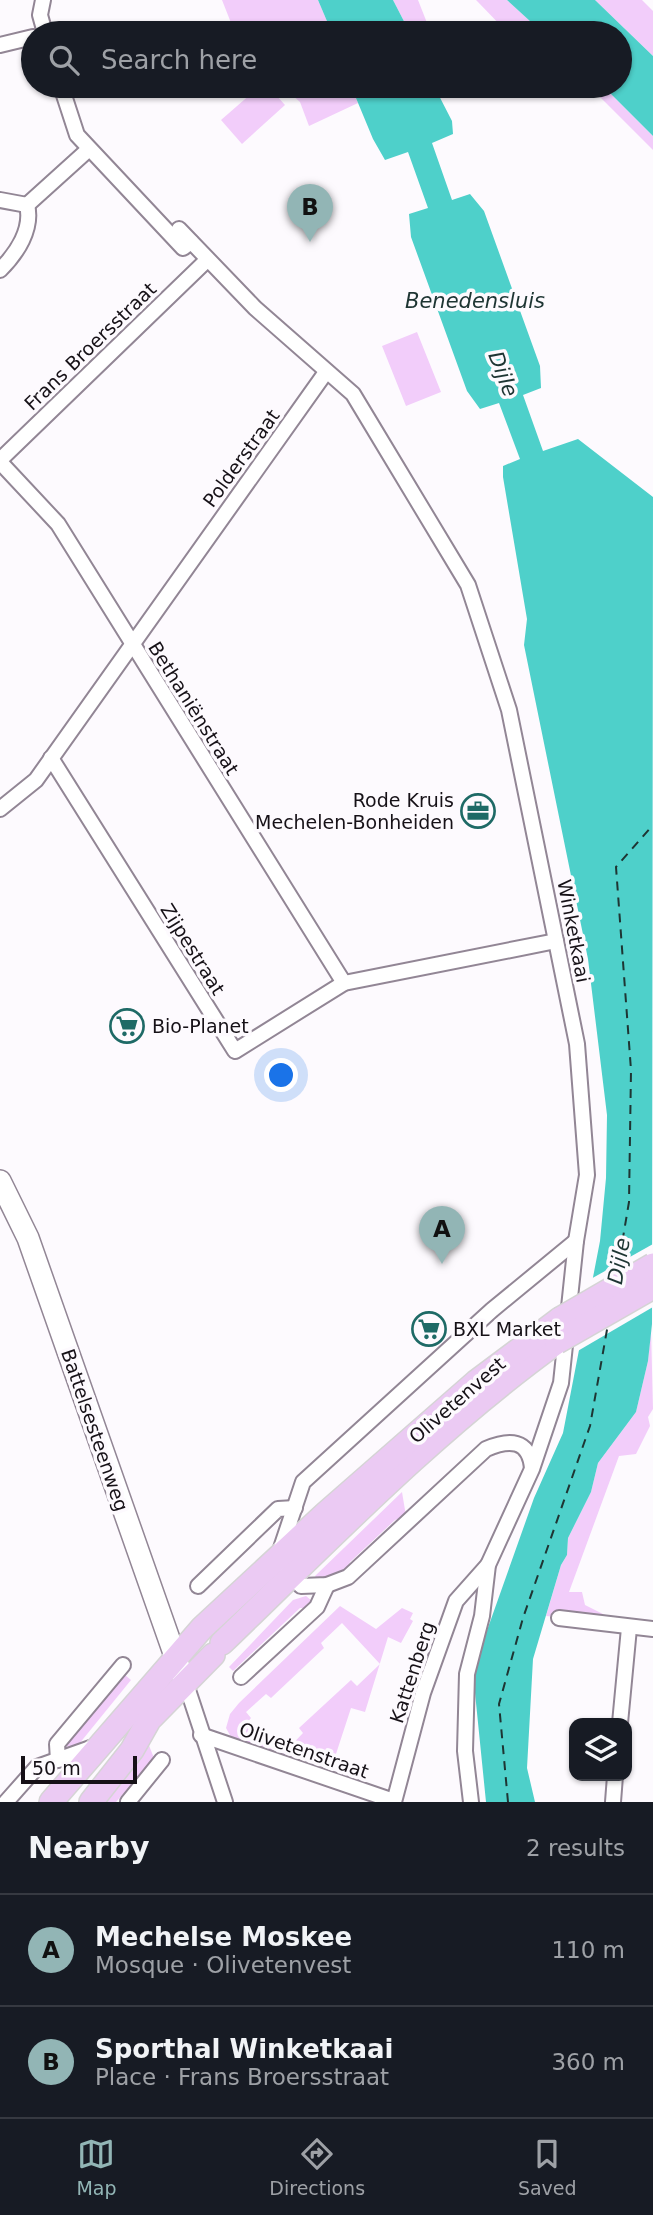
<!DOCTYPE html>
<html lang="en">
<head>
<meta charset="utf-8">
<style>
  :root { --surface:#171b24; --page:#242831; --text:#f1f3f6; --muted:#9ea1a6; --line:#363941; --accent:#92b5b5 }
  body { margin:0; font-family:"DejaVu Sans",sans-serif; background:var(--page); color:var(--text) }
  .controls { position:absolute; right:21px; bottom:21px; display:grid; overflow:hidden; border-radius:14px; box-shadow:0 2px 5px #0004 }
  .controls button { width:63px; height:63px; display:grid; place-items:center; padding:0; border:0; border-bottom:2px solid var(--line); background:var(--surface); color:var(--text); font:35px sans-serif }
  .scale { position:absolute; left:21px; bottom:18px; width:116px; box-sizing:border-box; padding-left:7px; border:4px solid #161117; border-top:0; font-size:19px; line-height:24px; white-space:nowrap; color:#161117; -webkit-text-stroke:5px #fdfafe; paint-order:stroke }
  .you { position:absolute; left:282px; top:1076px; width:24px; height:24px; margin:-18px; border:5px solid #fff; border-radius:50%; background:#1a73e8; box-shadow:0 0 0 10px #1a73e833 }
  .badge { display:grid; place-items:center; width:46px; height:46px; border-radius:50%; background:var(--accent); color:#111; font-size:23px; font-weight:700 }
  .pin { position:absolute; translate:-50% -58px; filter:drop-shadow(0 2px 4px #0008) }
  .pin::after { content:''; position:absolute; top:37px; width:24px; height:21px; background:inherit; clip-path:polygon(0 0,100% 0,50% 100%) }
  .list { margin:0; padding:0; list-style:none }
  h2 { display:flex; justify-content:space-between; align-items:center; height:91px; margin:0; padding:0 28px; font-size:30px }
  h2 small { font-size:23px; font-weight:400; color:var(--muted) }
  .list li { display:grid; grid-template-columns:46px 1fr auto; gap:21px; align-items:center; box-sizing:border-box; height:112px; padding:0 28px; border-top:2px solid var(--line) }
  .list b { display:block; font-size:26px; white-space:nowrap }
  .list p { margin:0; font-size:23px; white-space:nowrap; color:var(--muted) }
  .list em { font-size:23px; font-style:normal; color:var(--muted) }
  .icon { flex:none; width:38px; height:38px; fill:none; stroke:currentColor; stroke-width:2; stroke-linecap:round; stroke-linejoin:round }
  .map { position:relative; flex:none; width:653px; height:1802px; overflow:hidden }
  .search { position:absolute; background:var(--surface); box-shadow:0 2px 5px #0004; left:21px; right:21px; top:21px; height:77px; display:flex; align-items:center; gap:18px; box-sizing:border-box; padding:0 24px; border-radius:38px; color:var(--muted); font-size:26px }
  .sheet { height:315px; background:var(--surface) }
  nav { display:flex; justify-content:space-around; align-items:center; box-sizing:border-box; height:98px; border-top:2px solid var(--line); background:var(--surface); font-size:19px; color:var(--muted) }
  nav a { display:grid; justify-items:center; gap:4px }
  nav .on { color:var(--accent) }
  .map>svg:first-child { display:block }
  .green { fill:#f2cdfa }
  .water { fill:#4ed0ca }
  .pier { fill:#fdfafe }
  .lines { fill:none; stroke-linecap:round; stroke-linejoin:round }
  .ferry { stroke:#1e3533; stroke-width:2; stroke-dasharray:9 7; stroke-linecap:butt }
  .street-casing { stroke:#928695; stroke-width:18 }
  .secondary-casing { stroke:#928695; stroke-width:24 }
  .primary-casing { stroke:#d5d4d5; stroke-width:26 }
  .street { stroke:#fff; stroke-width:14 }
  .secondary { stroke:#fff; stroke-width:21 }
  .primary { stroke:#ebcaf3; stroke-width:23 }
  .primary-bridge-casing { stroke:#d5d4d5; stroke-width:26; stroke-linecap:butt }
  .primary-bridge { stroke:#ebcaf3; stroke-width:23 }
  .labels { text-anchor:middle; stroke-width:7; stroke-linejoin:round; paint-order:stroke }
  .street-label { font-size:19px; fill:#161117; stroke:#fdfafe }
  .poi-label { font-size:19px; fill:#161117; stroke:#fdfafe; text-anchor:start }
  .water-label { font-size:21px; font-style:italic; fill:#1e3533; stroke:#fdfafe }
</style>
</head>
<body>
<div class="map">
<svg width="653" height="1802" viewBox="0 0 653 1802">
  <rect width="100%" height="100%" fill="#fdfafe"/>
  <g class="green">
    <polygon points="222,0 318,0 332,33 235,33"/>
    <polygon points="393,0 418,0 431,33 410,33"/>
    <polygon points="476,0 507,0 543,33 508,33"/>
    <polygon points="595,0 642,0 653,11 653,56"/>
    <polygon points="260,86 268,86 285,105 242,144 221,120"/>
    <polygon points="282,86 351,86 358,103 309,126 300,102"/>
    <polygon points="589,86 603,86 653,136 653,150"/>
    <polygon points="417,332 441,392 406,406 382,346"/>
    <polygon points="651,1328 653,1409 648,1417 650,1426 636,1454 619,1456 569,1592 582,1592 585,1605 615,1620 609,1622 546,1616 561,1565 567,1555 568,1538 591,1492 598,1463 636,1412 648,1361"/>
    <path d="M402 1492 406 1516 395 1520 350 1562C346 1576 331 1577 318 1580L315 1576Z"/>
    <polygon points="306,1596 312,1601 307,1608 300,1608 233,1671 229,1667 293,1600"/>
    <polygon points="340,1606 376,1629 402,1608 413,1613 410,1619 413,1621 401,1643 388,1637 365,1712 351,1708 335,1757 304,1747 300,1759 283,1754 303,1733 299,1728 351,1680 357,1686 380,1664 342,1623 321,1643 324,1648 271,1698 266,1694 246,1712 251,1718 247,1723 278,1756 231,1737 226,1728 230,1714 239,1703"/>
    <polygon points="125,1675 131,1680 79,1744 68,1748 64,1739 73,1738"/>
    <polygon points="146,1738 154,1758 116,1802 97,1802"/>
  </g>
  <g class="water">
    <polygon points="318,0 393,0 410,33 332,33"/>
    <polygon points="507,0 595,0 653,56 653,136 603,86 620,86 620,33 543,33"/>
    <polygon points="351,86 434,86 452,121 453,134 432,143 452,200 470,194 484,211 540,366 541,388 523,395 543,451 578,439 653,497 652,1324 648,1361 636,1412 598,1463 591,1492 568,1538 567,1555 561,1565 533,1659 527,1768 535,1802 486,1802 474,1683 479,1653 534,1498 563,1433 600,1241 606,1178 607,1115 588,959 524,645 527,619 503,477 503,466 520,459 499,403 480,409 467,391 411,237 409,214 428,208 408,152 385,160 373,139"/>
  </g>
  <polygon class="pier" points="653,1244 653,1307 576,1352 589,1280"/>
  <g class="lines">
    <g class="ferry">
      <polyline points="617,1273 629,1202 631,1070 616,867 653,825"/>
      <polyline points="508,1802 499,1704 523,1618 590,1426 608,1324"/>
    </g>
    <g class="street-casing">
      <g id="street">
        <polyline points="43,0 40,15 45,33"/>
        <polyline points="0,45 33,37"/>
        <polyline points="61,86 77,135 183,248 191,242"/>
        <polyline points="0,200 27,205"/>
        <polyline points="27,205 89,149"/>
        <polyline points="179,229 255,308 353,394 468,585 509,710 577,1044 587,1175 576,1241 561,1383 532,1469 488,1565 482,1616 467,1674 465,1751 471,1802"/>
        <path d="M0 270C17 253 33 229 27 205"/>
        <polyline points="0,460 207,260"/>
        <polyline points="0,462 58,524 344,983"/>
        <polyline points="51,758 235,1051 344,983 556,941"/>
        <polyline points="0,809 36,780 326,372"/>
        <polyline points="279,1554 303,1482 492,1310 576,1241"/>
        <path d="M287 1571 301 1586 327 1585 348 1577 486 1449C509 1439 529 1439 532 1468"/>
        <polyline points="198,1586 278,1509 295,1508"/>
        <polyline points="559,1618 653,1629"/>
        <polyline points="241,1677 317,1607 327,1585"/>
        <polyline points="185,1681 225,1802"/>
        <polyline points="620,1723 629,1628"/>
        <polyline points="201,1735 394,1801"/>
        <polyline points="58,1760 57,1744 123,1665"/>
        <polyline points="6,1802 37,1767 96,1746"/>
        <polyline points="128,1802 162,1760"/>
        <polyline points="394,1802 423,1693 456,1601 488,1565"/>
        <polyline points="613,1802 615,1776"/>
      </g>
    </g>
    <g class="secondary-casing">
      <polyline id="secondary" points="0,1181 28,1238 181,1673"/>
    </g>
    <g class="primary-casing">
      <g id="primary">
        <path d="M222 1643C330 1539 435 1430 557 1342"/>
        <polyline points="51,1802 202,1628 325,1514 476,1382 560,1319"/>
        <polyline points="91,1802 132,1750 149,1720 213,1655"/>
      </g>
    </g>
    <use href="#street" class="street"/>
    <use href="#secondary" class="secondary"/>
    <use href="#primary" class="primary"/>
    <g class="primary-bridge-casing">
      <g id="primary-bridge">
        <polyline points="560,1319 653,1265"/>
        <polyline points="557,1342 653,1287"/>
      </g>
    </g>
    <use href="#primary-bridge" class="primary-bridge"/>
  </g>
  <defs>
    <g id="office-ring" transform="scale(1.75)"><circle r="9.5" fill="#fdfafe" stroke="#1e6a66" stroke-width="1.5"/><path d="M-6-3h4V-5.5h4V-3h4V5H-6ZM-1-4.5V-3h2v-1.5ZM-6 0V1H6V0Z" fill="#1e6a66"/></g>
    <g id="supermarket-ring" transform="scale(1.75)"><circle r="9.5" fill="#fdfafe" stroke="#1e6a66" stroke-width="1.5"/><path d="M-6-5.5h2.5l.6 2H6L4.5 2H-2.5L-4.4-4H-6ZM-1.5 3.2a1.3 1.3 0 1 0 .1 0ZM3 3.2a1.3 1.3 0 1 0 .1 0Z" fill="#1e6a66"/></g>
  </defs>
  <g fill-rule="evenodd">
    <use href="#office-ring" x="478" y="811"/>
    <use href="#supermarket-ring" x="127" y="1026"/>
    <use href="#supermarket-ring" x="429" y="1329"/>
  </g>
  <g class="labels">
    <g class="street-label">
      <text transform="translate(90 346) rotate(-44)" y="7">Frans Broersstraat</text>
      <text transform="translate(241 458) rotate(-54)" y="7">Polderstraat</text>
      <text transform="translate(194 708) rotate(58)" y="7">Bethaniënstraat</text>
      <text transform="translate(574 931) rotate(79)" y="7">Winketkaai</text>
      <text transform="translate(193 949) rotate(58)" y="7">Zijpestraat</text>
      <text transform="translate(457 1400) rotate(-41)" y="7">Olivetenvest</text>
      <text transform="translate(95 1430) rotate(71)" y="7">Battelsesteenweg</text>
      <text transform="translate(412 1672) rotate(-72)" y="7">Kattenberg</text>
      <text transform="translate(304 1750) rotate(19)" y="7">Olivetenstraat</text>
    </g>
    <g class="poi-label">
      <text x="454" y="807" text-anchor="end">Rode Kruis<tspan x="454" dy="22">Mechelen-Bonheiden</tspan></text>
      <text x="152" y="1033">Bio-Planet</text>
      <text x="453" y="1336">BXL Market</text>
    </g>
    <g class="water-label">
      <text x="475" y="308">Benedensluis</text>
      <text transform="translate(503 374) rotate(69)" y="7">Dijle</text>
      <text transform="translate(619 1261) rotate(-80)" y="7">Dijle</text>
    </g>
  </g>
</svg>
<div class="controls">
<button><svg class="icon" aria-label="layers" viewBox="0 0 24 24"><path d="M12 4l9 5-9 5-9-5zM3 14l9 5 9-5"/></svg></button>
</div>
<div class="scale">50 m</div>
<div class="you"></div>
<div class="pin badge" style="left:442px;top:1264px">A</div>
<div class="pin badge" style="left:310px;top:242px">B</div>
<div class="search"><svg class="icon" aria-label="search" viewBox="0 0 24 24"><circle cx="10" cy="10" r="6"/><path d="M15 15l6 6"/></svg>Search here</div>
</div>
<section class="sheet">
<h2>Nearby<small>2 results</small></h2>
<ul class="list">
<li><span class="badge">A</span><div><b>Mechelse Moskee</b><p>Mosque · Olivetenvest</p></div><em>110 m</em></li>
<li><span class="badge">B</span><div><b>Sporthal Winketkaai</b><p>Place · Frans Broersstraat</p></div><em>360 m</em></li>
</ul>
</section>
<nav>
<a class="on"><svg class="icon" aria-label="map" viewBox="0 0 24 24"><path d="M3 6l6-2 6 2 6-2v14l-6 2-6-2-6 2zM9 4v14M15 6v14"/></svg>Map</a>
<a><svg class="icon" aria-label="directions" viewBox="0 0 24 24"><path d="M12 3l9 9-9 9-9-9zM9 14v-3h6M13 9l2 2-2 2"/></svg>Directions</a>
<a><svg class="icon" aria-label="saved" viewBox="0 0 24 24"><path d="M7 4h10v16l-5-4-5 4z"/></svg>Saved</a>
</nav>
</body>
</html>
